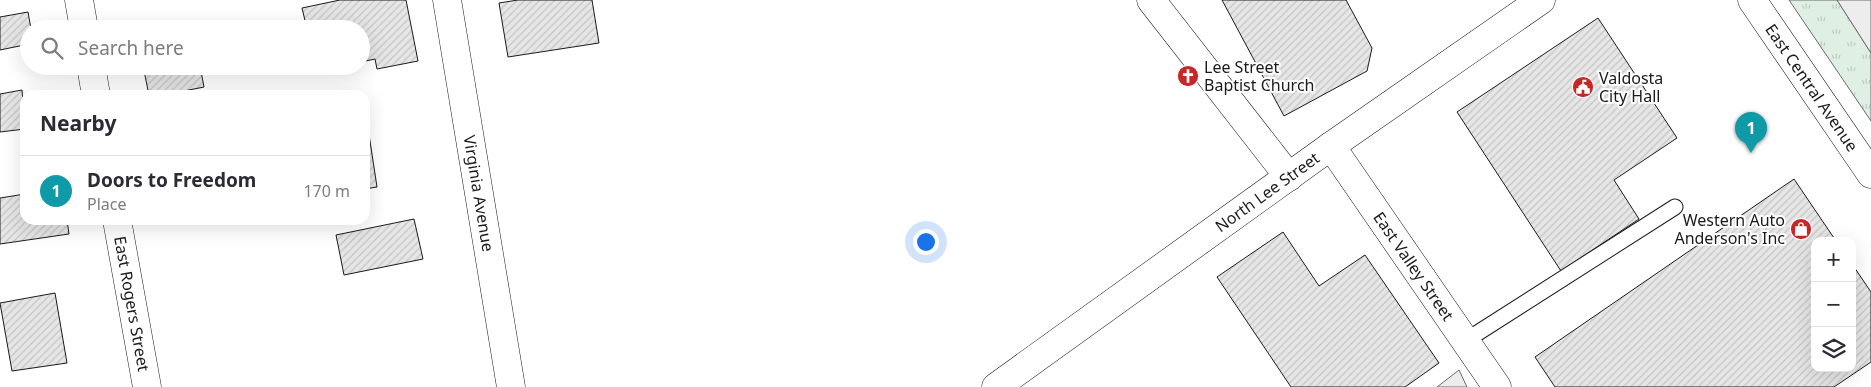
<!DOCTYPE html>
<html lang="en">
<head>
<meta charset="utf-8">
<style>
  :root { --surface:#fff; --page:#f2f2f3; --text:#2b2b33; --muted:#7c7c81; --line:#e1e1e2; --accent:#d93025 }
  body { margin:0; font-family:"Noto Sans",sans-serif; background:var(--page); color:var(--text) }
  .controls { position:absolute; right:15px; bottom:15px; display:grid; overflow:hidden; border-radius:10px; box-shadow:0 5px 20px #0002 }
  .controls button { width:45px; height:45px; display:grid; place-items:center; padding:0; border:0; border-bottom:1px solid var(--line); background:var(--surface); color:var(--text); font:25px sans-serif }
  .you { position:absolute; left:925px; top:241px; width:18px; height:18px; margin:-12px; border:4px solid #fff; border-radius:50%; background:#1a73e8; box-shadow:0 0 0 8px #1a73e833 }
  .badge { display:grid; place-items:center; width:32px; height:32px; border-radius:50%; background:var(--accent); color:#fff; font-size:16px; font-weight:700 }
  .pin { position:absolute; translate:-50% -41px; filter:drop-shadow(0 1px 2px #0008) }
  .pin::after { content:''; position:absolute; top:26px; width:18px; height:15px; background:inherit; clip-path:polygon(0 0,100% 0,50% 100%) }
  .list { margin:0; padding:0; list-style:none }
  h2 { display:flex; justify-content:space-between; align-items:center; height:65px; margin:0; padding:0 20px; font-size:21px }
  h2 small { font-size:16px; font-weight:400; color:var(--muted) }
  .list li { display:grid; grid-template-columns:32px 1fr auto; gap:15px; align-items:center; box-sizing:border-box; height:70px; padding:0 20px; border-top:1px solid var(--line) }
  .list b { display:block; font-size:19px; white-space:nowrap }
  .list p { margin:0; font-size:16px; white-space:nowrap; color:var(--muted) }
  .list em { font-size:16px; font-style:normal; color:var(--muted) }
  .icon { flex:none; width:28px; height:28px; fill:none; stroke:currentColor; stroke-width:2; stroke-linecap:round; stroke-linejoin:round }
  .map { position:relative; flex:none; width:1871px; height:387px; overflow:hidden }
  .search { position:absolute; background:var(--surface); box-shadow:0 5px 20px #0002; left:20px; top:20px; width:350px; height:55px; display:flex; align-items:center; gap:12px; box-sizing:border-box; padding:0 18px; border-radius:28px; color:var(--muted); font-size:19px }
  .panel { position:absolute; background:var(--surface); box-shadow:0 5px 20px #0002; left:20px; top:90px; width:350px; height:135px; border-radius:15px }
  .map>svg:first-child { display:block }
  .grass { fill:url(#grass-tufts); stroke:#6a6a6a }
  .parking { fill:#ededed; stroke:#6a6a6a }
  .building { fill:url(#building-hatch); stroke:#1a1a1a }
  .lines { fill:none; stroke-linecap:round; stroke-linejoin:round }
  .lane-casing { stroke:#1a1a1a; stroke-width:17 }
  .street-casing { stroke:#1a1a1a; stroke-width:29 }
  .secondary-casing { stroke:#1a1a1a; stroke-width:29 }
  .highway-casing { stroke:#1a1a1a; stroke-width:29 }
  .lane { stroke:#fff; stroke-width:15 }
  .street { stroke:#fff; stroke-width:28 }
  .secondary { stroke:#fff; stroke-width:28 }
  .highway { stroke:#fff; stroke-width:28 }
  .labels { text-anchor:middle; stroke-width:4; stroke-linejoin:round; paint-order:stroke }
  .poi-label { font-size:16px; fill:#1a1a1a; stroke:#fff; text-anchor:start }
  .street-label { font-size:16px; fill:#1a1a1a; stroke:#fff }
</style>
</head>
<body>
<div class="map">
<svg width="1871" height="387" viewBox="0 0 1871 387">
  <defs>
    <pattern id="grass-tufts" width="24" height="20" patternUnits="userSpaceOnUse" patternTransform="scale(1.25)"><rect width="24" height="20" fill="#e0efe3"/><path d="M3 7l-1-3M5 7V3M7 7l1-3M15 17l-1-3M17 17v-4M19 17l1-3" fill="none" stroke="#c0ccc2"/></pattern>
    <pattern id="building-hatch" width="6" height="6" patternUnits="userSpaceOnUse" patternTransform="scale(1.25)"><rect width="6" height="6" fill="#e6e6e6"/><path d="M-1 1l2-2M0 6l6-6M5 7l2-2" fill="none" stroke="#c5c5c5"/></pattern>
  </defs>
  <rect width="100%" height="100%" fill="#fff"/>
  <polygon class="grass" points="1789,0 1837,0 1871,53 1871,121"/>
  <g class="parking">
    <polygon points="1837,0 1871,0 1871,53"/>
    <polygon points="1459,370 1467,387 1437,387"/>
  </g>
  <g class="building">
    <polygon points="340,0 406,0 418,61 377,69 375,59 361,62 361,29 307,29 302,8"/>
    <polygon points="518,0 592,0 599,43 508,57 499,3"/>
    <polygon points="1222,0 1346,0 1372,48 1367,71 1284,116"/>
    <polygon points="28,12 31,29 29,29 29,44 0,50 0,17"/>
    <polygon points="1598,18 1677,138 1614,180 1639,219 1561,271 1457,112"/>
    <polygon points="191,22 192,29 155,29"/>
    <polygon points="143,66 200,66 204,87 164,95 149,95"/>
    <polygon points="22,90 25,129 0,132 0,94"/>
    <polygon points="365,128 368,128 377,187 365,189"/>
    <polygon points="1794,179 1836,241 1815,241 1815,368 1852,368 1852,264 1871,292 1871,362 1834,387 1555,387 1535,357"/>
    <polygon points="25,194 25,220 67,220 69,234 0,244 0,198"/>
    <polygon points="414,219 423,259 344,275 336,235"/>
    <polygon points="1283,232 1319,286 1365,255 1439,363 1405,387 1291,387 1217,277"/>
    <polygon points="55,293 67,363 12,371 0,303"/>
  </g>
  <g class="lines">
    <g class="lane-casing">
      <polyline id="lane" points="1465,341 1675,207"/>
    </g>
    <g class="street-casing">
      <g id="street">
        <polyline points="79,0 84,29"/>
        <path id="s1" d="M447 0 511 387"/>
        <polyline points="1151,0 1289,177"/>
        <polyline points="91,66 96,95"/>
        <path id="s2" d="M1331 146 1497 387"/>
        <path id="s3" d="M117 220 147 387"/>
      </g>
    </g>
    <g class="secondary-casing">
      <g id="secondary">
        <path id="s4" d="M996 387 1331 146 1541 0"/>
      </g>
    </g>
    <g class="highway-casing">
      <g id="highway">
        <path id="s5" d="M1752 0 1871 174"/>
      </g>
    </g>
    <use href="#lane" class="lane"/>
    <use href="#street" class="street"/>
    <use href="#secondary" class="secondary"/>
    <use href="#highway" class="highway"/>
  </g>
  <defs>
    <g id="church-disc" transform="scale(1.125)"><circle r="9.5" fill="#c62828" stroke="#fff"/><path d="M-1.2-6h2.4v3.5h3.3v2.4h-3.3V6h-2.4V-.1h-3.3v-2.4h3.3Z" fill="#fff"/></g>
    <g id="civic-disc" transform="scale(1.125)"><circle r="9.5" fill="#c62828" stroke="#fff"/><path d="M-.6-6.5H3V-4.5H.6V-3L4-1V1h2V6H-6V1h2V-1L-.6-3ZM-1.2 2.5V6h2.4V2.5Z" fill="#fff"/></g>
    <g id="shop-disc" transform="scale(1.125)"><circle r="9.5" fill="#c62828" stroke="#fff"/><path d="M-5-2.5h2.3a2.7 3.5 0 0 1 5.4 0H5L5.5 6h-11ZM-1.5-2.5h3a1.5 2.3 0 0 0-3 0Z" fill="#fff"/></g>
  </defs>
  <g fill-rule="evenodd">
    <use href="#church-disc" x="1188" y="76"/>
    <use href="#civic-disc" x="1583" y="87"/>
    <use href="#shop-disc" x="1801" y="229"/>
  </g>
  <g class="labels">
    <g class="poi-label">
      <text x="1204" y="73">Lee Street<tspan x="1204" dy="18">Baptist Church</tspan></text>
      <text x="1599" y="84">Valdosta<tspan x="1599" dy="18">City Hall</tspan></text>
      <text x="1785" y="226" text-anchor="end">Western Auto<tspan x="1785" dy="18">Anderson's Inc</tspan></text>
    </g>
    <g class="street-label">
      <text dy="6" stroke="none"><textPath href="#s5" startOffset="106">East Central Avenue</textPath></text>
      <text dy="6" stroke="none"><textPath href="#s4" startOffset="334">North Lee Street</textPath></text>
      <text dy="6" stroke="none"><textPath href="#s1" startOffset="196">Virginia Avenue</textPath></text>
      <text dy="6" stroke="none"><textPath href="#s2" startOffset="146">East Valley Street</textPath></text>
      <text dy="6" stroke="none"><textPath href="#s3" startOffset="85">East Rogers Street</textPath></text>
    </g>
  </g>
</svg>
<div class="controls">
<button>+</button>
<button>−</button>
<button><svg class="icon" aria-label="layers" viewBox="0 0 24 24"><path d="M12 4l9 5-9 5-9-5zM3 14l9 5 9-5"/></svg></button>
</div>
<div class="you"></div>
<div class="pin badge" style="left:1751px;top:153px;background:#0f9aa8">1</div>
<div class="search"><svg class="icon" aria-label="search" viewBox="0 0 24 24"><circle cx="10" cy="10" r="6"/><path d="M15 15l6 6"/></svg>Search here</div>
<section class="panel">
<h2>Nearby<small></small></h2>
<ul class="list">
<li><span class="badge" style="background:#0f9aa8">1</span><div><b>Doors to Freedom</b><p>Place</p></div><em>170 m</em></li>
</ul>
</section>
</div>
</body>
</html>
